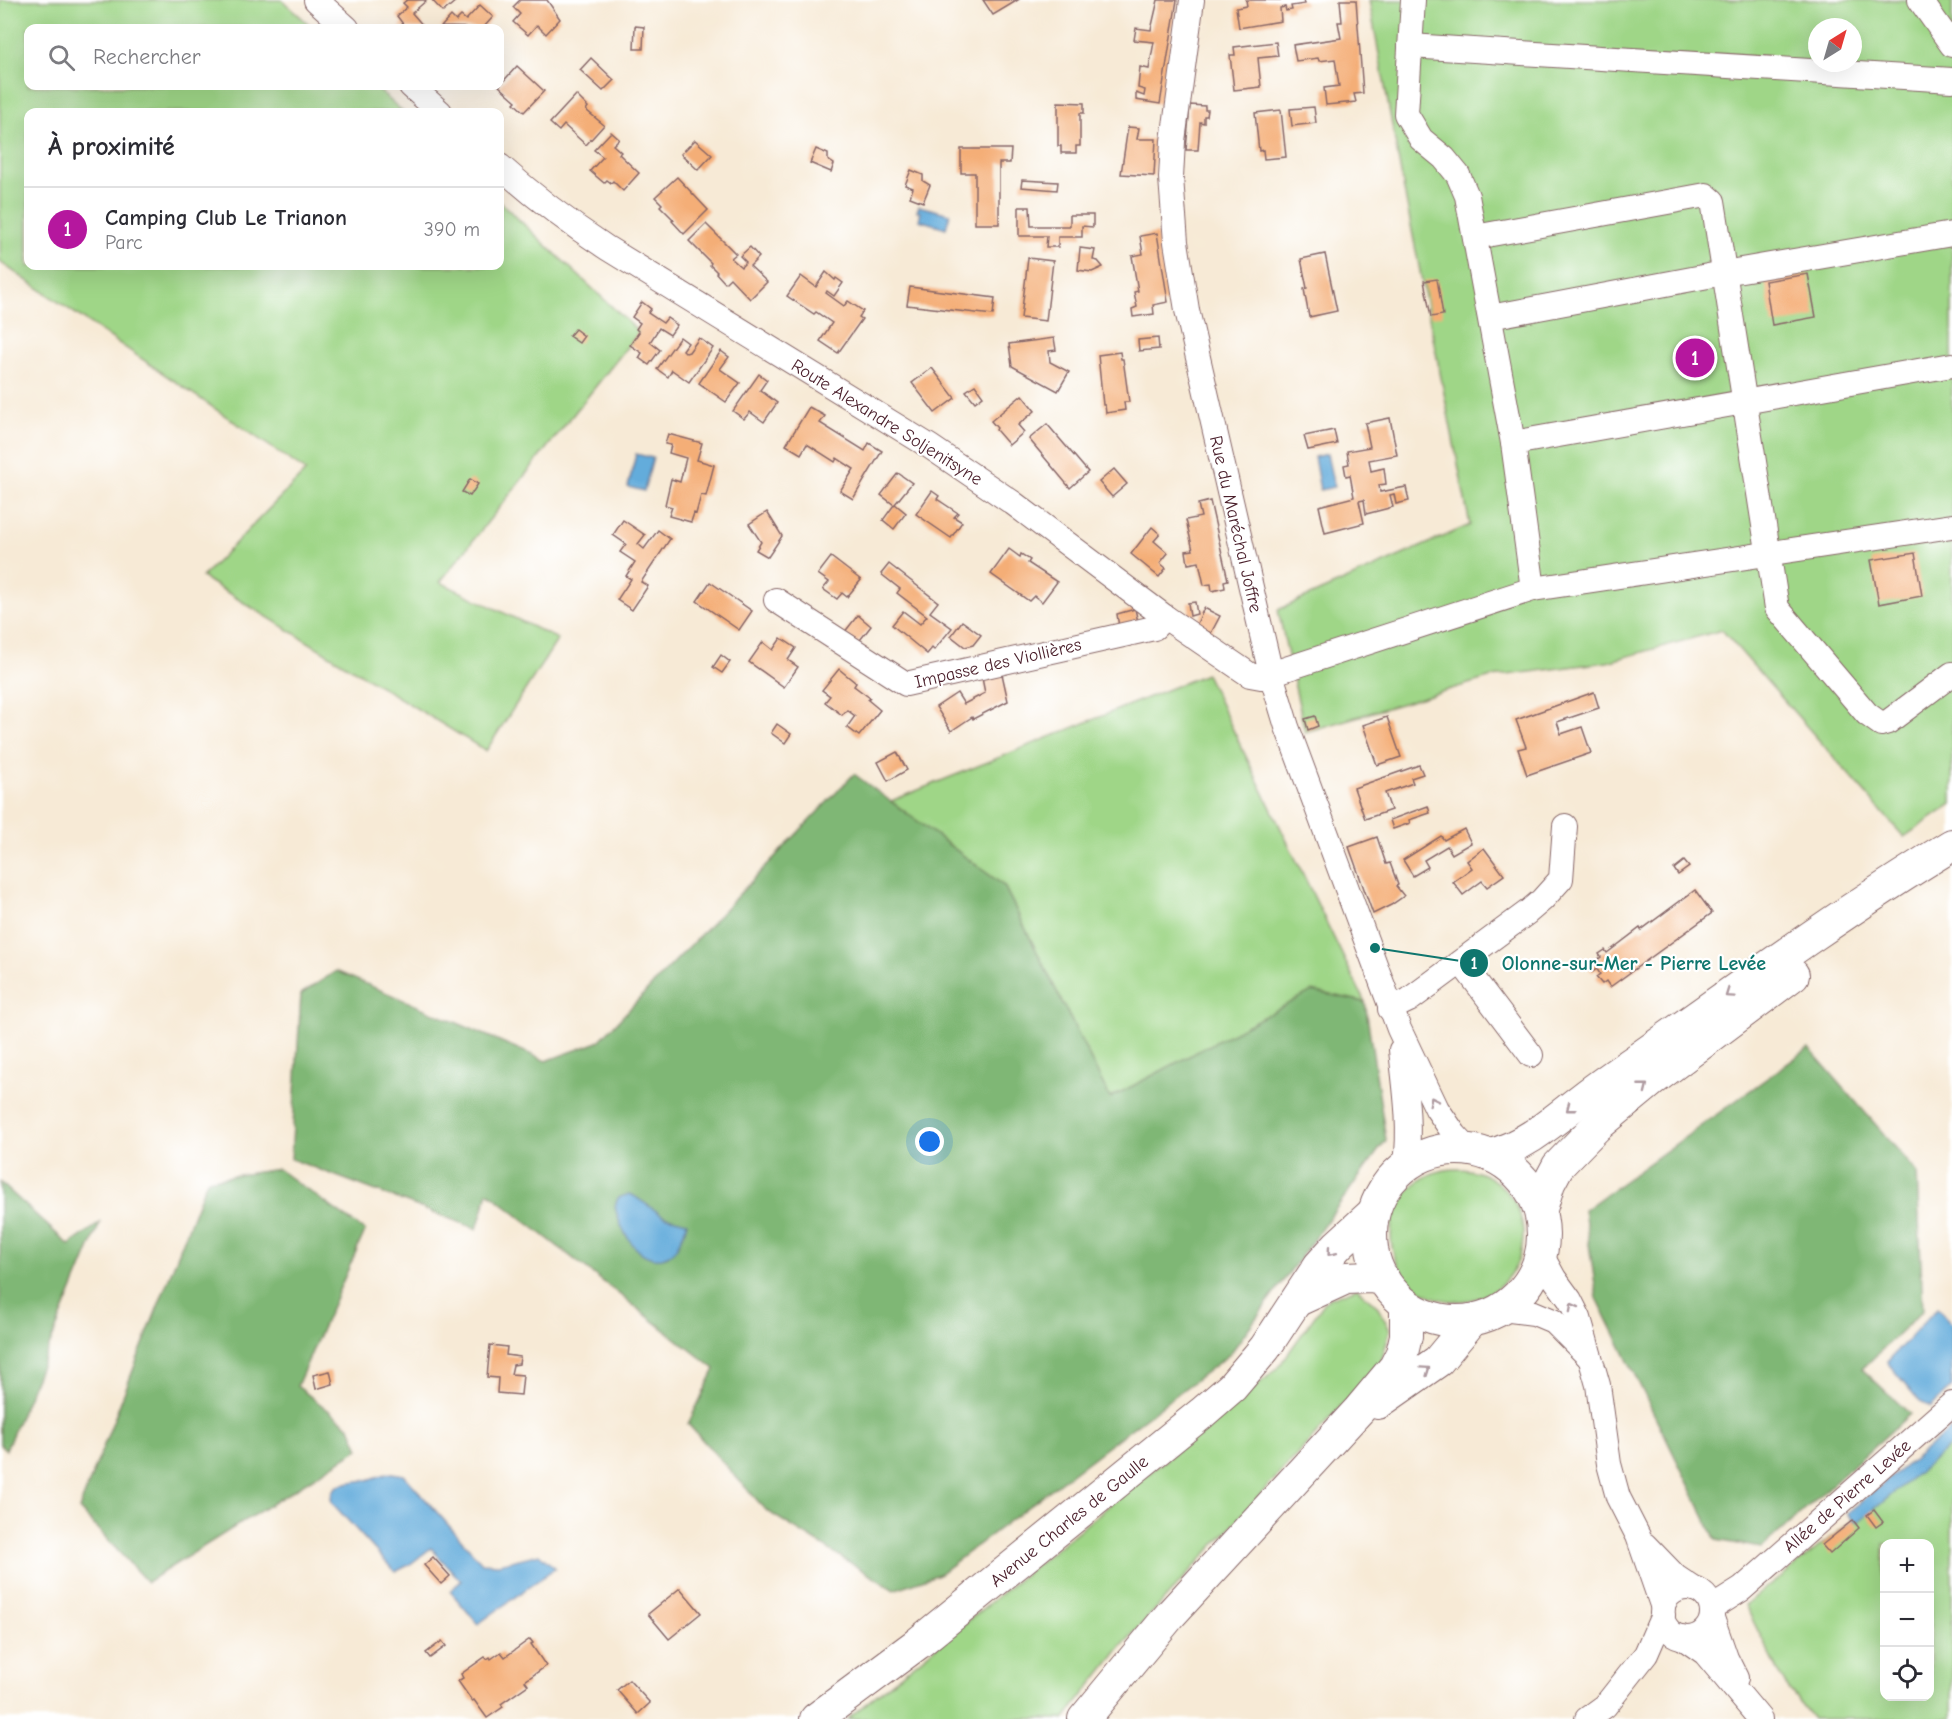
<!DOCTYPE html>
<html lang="fr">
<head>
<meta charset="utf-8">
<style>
  :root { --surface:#fff; --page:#f7f7f7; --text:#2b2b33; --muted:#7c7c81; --line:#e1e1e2; --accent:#b5179e }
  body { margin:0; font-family:"Comic Neue",sans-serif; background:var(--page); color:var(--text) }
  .controls { position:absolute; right:18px; bottom:18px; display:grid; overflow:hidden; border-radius:12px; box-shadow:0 6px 24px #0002 }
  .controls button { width:54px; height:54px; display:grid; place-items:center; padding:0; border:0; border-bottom:2px solid var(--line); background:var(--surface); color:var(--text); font:30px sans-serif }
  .compass { position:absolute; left:1808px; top:18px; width:54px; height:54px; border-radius:50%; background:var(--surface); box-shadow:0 6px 24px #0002; rotate:37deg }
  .you { position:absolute; left:930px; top:1142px; width:21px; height:21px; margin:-15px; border:4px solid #fff; border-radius:50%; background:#1a73e8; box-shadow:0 0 0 9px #1a73e833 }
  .badge { display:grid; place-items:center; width:39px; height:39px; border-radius:50%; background:var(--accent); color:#fff; font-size:20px; font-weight:700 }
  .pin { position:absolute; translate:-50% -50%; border:3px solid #fff; box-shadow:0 2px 6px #0006 }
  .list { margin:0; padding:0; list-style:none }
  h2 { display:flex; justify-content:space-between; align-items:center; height:78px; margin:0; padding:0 24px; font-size:26px }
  h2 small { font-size:20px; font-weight:400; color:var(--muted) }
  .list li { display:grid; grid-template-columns:39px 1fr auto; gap:18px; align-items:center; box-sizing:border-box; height:84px; padding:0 24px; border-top:2px solid var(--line) }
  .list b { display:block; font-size:22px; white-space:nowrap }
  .list p { margin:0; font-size:20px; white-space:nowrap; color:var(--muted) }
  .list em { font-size:20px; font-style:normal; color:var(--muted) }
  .icon { flex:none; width:33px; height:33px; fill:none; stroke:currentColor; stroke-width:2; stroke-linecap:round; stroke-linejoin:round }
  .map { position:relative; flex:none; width:1952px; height:1719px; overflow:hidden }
  .search { position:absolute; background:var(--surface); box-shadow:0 6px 24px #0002; left:24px; top:24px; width:480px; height:66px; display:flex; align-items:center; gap:15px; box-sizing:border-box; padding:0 21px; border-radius:12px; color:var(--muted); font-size:22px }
  .panel { position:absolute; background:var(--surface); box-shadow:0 6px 24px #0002; left:24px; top:108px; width:480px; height:162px; border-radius:12px }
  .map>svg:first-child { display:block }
  .green { fill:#9fd687; stroke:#747a59; stroke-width:1.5; fill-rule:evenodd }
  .forest { fill:#7fb774; stroke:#646b50; stroke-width:1.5 }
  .water { fill:#63acdb; stroke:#566683; stroke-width:1.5 }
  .building { fill:#f4ae77 }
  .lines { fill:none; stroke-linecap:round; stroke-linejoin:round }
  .minor-casing { stroke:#876667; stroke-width:26 }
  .major-casing { stroke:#876667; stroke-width:34 }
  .path { stroke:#876667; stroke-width:3; stroke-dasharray:1.5 4.5; stroke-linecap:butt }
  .minor { stroke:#fff; stroke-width:24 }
  .major { stroke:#fff; stroke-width:32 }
  .oneway { stroke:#ae9aa0 }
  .labels { text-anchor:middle; stroke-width:4.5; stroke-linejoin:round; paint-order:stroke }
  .street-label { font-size:18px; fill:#4a1f2b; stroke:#fff }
  .leader { fill:none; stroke:#0f766e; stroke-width:2 }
  .callout-dot { fill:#0f766e; stroke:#fff; stroke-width:2 }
  .mark-label { font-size:18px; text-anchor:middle; font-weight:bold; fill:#fff }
  .callout-label { font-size:20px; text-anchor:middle; font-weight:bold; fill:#0f766e; stroke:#fff; stroke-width:4.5; stroke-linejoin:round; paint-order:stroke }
</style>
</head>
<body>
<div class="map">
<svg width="1952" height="1719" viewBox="0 0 1952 1719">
  <rect width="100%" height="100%" fill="#fff"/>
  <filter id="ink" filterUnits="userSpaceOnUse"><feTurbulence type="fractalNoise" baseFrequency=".0167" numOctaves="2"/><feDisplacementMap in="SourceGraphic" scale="12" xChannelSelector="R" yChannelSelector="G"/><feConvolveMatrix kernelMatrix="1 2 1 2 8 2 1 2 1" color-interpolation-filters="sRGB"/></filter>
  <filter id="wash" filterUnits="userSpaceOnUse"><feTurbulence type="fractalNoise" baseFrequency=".008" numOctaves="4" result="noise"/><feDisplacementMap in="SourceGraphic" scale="24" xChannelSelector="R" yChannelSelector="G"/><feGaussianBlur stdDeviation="1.35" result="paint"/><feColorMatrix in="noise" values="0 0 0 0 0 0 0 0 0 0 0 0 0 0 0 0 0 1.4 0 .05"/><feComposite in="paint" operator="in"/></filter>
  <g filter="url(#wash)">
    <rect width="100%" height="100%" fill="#f7ead6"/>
    <g class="green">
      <polygon points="0,0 282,0 313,28 28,28 28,86 374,86 403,112 28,112 28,266 500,266 500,202 639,332 440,582 558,639 486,751 202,577 306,471 0,262"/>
      <path d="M1369 0H1952V804L1904 837 1722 630 1607 662 1492 677 1305 732 1278 610 1470 525 1404 190ZM1817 27H1853V63H1817Z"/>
      <polygon points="1206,674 1365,1002 1311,992 1110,1098 1004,886 891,801"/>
      <circle cx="1457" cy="1235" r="66"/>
      <polygon points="1357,1288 1378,1307 1390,1330 1381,1363 1121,1647 1064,1719 847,1719 1277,1369 1327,1299"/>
      <path d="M1952 1444V1719H1813L1785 1684 1745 1605 1853 1520 1860 1521ZM1884 1544H1930V1696H1884Z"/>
    </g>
    <g class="forest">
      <polygon points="854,774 1004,886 1110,1098 1312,991 1365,1002 1386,1140 1230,1354 939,1574 894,1590 767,1511 688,1424 715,1369 488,1192 477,1229 291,1159 301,994 336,971 546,1061 598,1042"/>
      <polygon points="1809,1048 1917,1172 1923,1310 1862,1369 1910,1414 1762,1548 1716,1540 1597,1298 1584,1210"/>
      <polygon points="278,1169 365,1231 297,1386 350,1427 359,1449 147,1582 79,1509 207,1180"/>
      <polygon points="0,1182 69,1245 100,1223 6,1450 0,1444"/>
    </g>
    <g class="water">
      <polygon points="919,206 950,214 946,228 919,220 921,212 917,211"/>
      <polygon points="636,454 653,458 644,491 628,487"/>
      <polygon points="1327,454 1334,487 1320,490 1314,457"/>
      <path d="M629 1194 634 1196 664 1216 687 1222C686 1229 682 1237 679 1243 675 1251 671 1256 662 1258 636 1262 619 1227 615 1206L618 1198Z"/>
      <polygon points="1937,1308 1952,1324 1952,1387 1931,1407 1920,1402 1887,1362"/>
      <polygon points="1952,1428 1952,1444 1859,1522 1853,1520 1847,1513"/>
      <path d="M392 1473 404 1475 482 1563 499 1564 539 1554 555 1568 478 1624 450 1591 461 1581 431 1548 409 1565 395 1572 332 1503C326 1481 353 1482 367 1480 376 1478 383 1474 392 1473Z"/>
    </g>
    <g id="blocks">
      <g class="building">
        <polygon points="407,0 427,0 412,13 425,28 402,28 400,26 403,24 397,16 407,7 403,3"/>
        <polygon points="432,0 457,0 443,12"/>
        <polygon points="520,0 547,0 560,19 546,34 537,25 528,35 513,22 520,14 513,7"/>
        <polygon points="983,0 1018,0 993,15"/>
        <polygon points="1158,0 1177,0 1160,104 1136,100 1136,93 1144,96 1145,90 1138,88 1140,67 1149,69 1154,42 1134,40 1136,28 1151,30"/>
        <polygon points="1246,0 1304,0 1305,4 1291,6 1292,10 1286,11 1285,7 1280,8 1281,21 1239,28 1236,8 1247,6"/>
        <polygon points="1340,0 1356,0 1363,93 1354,94 1356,102 1326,105 1324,88 1339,86 1335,59 1319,61 1318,58 1296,61 1293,45 1341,38 1338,22 1342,22"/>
        <polygon points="480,5 493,17 483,28 441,27 451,16 456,21 461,16 466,20"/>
        <polygon points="635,26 644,27 643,49 634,49"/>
        <polygon points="1276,42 1278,56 1258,58 1261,87 1234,90 1230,55 1235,55 1234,47"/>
        <polygon points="591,58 614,80 603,91 580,70"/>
        <polygon points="517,66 544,91 524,112 514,103 516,101 499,86"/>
        <polygon points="576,95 588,107 586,110 604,125 586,145 564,125 559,131 550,123"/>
        <polygon points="1058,102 1084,103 1084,113 1080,113 1080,146 1076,146 1076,153 1061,153 1061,146 1058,146"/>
        <polygon points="1190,105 1205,106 1205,110 1208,110 1207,116 1204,116 1204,123 1200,122 1198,150 1186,150"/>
        <polygon points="1314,107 1316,123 1292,126 1290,109"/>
        <polygon points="1281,110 1286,157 1264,159 1263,150 1259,151 1255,113"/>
        <polygon points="1128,127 1139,128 1137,139 1156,139 1154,176 1121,174"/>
        <polygon points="611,132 619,139 613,145 621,152 619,154 639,173 623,191 613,181 611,183 607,180 604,183 590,171 603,157 594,150"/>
        <polygon points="695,140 712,155 698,170 681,154"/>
        <polygon points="816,149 828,154 828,160 834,164 831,172 810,163"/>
        <polygon points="961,149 1011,149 1010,163 999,163 999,224 975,224 975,173 961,173"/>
        <polygon points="911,170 923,175 923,181 930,185 923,202 910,197 913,188 905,185"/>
        <polygon points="677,177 708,210 684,234 672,221 674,220 660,206 662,204 655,197"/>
        <polygon points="1022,180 1058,182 1057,190 1021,187"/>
        <polygon points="1019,207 1030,207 1031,226 1070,226 1070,215 1093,215 1093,227 1082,226 1082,237 1058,237 1058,247 1046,247 1047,236 1019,236"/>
        <polygon points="706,224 736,254 731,258 741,267 746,262 740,256 750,247 759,257 750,266 767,282 750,299 730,278 725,283 716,273 717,272 710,265 711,263 689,241"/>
        <polygon points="1157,233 1168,302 1153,305 1154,314 1133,317 1132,309 1137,307 1134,292 1138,291 1132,256 1143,254 1140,236"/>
        <polygon points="1080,248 1095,250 1093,260 1098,261 1103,267 1092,272 1078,270"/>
        <polygon points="1325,254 1337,311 1309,317 1304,289 1307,288 1301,259"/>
        <polygon points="1028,258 1053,261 1046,321 1021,318"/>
        <polygon points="826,272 835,280 836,278 843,283 834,296 827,291 826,293 844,306 848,301 863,311 859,317 862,319 838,353 820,341 832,323 816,312 814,314 787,296 801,276 816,287"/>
        <polygon points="1808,274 1816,317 1772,325 1765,281"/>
        <polygon points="1437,279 1443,315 1431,317 1424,281"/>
        <polygon points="910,287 995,298 993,315 907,305"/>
        <polygon points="642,302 651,309 648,313 663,323 667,318 677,325 670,335 659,328 650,342 660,350 649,365 639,358 642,353 630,345 639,332 636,329 640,323 632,317"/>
        <polygon points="575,329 584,336 579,343 569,336"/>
        <polygon points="680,337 688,343 683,350 686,353 689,352 699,338 713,348 689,382 672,370 668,377 657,369"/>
        <polygon points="1054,338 1056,350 1049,351 1050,362 1069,372 1058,391 1012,366 1009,344"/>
        <polygon points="1158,338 1159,349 1139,351 1138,340"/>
        <polygon points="721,351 729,357 720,369 740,383 726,402 699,383"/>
        <polygon points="1120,352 1121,359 1123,359 1129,402 1124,402 1125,410 1106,413 1105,405 1103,405 1098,355"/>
        <polygon points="932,368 955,398 935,413 912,383"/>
        <polygon points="759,374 767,380 760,390 777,403 764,422 750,412 744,419 733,411"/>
        <polygon points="975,385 983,396 975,402 966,391"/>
        <polygon points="1022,395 1035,411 1018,425 1024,432 1009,445 996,430 997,428 991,421"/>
        <polygon points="809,407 825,416 820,423 865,451 869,443 882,451 853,499 840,491 854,469 837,458 835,462 807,444 801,454 786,445"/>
        <polygon points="1390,418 1397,455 1369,460 1371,471 1384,468 1386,484 1379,485 1380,492 1406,487 1409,501 1396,504 1394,494 1390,495 1393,507 1366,514 1364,500 1359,501 1364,523 1325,533 1319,506 1354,497 1350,475 1346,476 1344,465 1349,464 1347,451 1370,447 1365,423"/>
        <polygon points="1047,424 1088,472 1070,488 1029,439"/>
        <polygon points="1334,430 1337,444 1308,450 1304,436"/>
        <polygon points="668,434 702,443 697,460 714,465 706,496 701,495 696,514 694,513 691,522 669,516 672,507 665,505 671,479 680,482 686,458 669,453 671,445 665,444"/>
        <polygon points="1114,469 1127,484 1112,497 1099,482"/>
        <polygon points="898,473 912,483 895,504 906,513 894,529 883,520 894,505 881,495"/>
        <polygon points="470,479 478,484 470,496 462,492"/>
        <polygon points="932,491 939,496 937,499 958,513 954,517 962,522 951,538 916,514"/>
        <polygon points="1210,501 1228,580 1224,581 1225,588 1212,591 1211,584 1204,585 1199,562 1188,564 1186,551 1193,550 1186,520 1201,517 1198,504"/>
        <polygon points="767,512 782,536 768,557 756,550 761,542 749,524"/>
        <polygon points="623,520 645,535 638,544 644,549 658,530 670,539 641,582 648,586 632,610 617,600 631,579 626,576 635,562 620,552 626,544 613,535"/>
        <polygon points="1152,527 1160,534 1154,541 1168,553 1160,563 1166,568 1159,577 1131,554"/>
        <polygon points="1009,549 1020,557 1021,554 1030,560 1028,563 1057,582 1042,602 1034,596 1029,601 991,574"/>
        <polygon points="1915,553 1922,596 1879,604 1871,560"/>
        <polygon points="831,557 861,580 847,597 842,593 837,599 823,589 829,582 818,574"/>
        <polygon points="889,564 938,602 930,612 952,628 934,650 932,648 927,654 892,625 903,611 920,624 927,616 897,593 900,589 881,574"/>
        <polygon points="710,582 752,611 739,630 697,601"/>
        <polygon points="1195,602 1197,614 1190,616 1188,603"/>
        <polygon points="1204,608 1220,616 1211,633 1196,626"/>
        <polygon points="1135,609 1138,622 1119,627 1117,614"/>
        <polygon points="858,615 871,626 857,644 844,633"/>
        <polygon points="962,621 981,635 973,645 965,647 951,636"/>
        <polygon points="781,638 796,648 788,660 798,667 784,687 749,662 763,642 773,650"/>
        <polygon points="721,655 730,662 722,673 713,667"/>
        <polygon points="839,669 856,683 854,686 870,698 868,700 880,710 859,736 847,727 855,716 847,710 842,715 825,702 830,696 822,690"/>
        <polygon points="1002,674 1008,701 973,719 972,717 951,731 936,707 957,693 964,704 985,693 982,678"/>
        <polygon points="1594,692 1599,708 1557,722 1561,734 1582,727 1591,753 1527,775 1518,749 1526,747 1516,720"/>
        <polygon points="1315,716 1318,726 1308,730 1305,719"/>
        <polygon points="1387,717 1401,757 1377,765 1363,725"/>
        <polygon points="777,724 791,734 785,743 771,733"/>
        <polygon points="897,752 907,770 888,781 878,762"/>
        <polygon points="1419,765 1423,774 1411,778 1413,783 1385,793 1391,810 1365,819 1354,788"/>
        <polygon points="1428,806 1430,813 1409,820 1410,823 1393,829 1390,820"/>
        <polygon points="1464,829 1471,843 1452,854 1447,846 1424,860 1428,867 1413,876 1403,860 1441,836 1444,840"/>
        <polygon points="1377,837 1386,864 1390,863 1398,885 1396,886 1404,896 1391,905 1373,914 1349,847"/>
        <polygon points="1484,848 1504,875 1487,887 1482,881 1463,895 1453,882 1472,868 1467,861"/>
        <polygon points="1684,861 1689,867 1678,875 1674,869"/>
        <polygon points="1695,890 1712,913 1610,987 1606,981 1602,984 1596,977 1600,974 1597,969 1592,972 1588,967 1601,957 1599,954 1605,950 1607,953 1640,928 1641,930"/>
        <polygon points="490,1345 507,1347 506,1355 520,1357 519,1364 513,1365 511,1374 523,1375 521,1395 497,1393 498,1378 487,1377"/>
        <polygon points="330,1371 333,1384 316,1389 313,1375"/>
        <polygon points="1874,1510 1883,1522 1876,1527 1867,1515"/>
        <polygon points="1853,1520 1859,1528 1830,1554 1822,1545"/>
        <polygon points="433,1557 450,1576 441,1584 424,1565"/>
        <polygon points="680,1588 701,1613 669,1639 648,1614"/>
        <polygon points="530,1639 533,1643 531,1644 546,1666 525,1681 528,1685 501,1704 503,1707 487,1718 474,1700 472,1701 458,1681 463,1678 461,1674 485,1657 487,1659 490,1657 491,1659 501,1652 505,1657"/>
        <polygon points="442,1641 446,1646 430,1658 426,1653"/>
        <polygon points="629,1680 650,1703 638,1714 617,1690"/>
      </g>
    </g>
  </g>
  <g filter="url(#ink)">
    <use href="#blocks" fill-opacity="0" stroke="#876667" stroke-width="1.5"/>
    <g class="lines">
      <g class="minor-casing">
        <g id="minor">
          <polyline points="316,0 347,28"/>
          <polyline points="1192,0 1173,141 1171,178 1176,242 1187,310 1271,674 1287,727 1399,1029 1437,1109 1455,1135 1467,1148"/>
          <polyline points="1413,0 1406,114 1421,139 1444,158 1458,175 1467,196 1513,443 1533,589"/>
          <polyline points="1920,0 1952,45"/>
          <polyline points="1410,46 1952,80"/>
          <polyline points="411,86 440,112"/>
          <path d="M500 166C533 196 569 223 607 248L929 446 1013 503 1165 617 1250 675 1261 677 1533 589 1952 526"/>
          <polyline points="1475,237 1706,195 1713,201 1777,608 1867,714 1881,724 1888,722 1952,674"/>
          <polyline points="1490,317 1724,273 1952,234"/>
          <polyline points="1513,443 1952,365"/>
          <polyline points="776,600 906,684 1154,628 1165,617"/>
          <polyline points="1461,962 1531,1055"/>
          <polyline points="1390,1009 1409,1000 1528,912 1542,900 1561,879 1565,826"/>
          <path d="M1401 1050C1405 1088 1411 1125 1406 1163"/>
          <polyline points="1542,1256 1554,1278 1570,1300 1579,1318 1598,1385 1609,1464 1618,1497 1638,1536 1663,1608"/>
          <polyline points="1502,1309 1534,1313 1553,1321 1590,1358"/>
          <polyline points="1645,1545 1676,1577 1694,1589"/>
          <circle cx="1687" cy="1613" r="25"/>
          <polyline points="1712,1608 1742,1589 1952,1404"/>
          <polyline points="1712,1618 1726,1658 1736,1678"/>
          <polyline points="1682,1637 1705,1653 1760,1719"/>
          <polyline points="1587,1719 1605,1706 1646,1654 1663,1615"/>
        </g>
      </g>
      <g class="major-casing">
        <g id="major">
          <circle cx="1457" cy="1235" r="86"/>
          <path d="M1491 1155C1527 1145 1554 1120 1583 1098 1601 1084 1620 1071 1639 1058 1742 985 1844 911 1952 845"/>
          <polyline points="1541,1209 1549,1183 1558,1166 1596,1127 1654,1079 1793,975"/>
          <polyline points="1298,1300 1346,1278 1371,1277 1384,1280"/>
          <polyline points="1378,1403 1438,1361 1472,1320"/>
          <polyline points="816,1719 917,1644 1202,1413 1232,1387 1265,1348 1319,1266 1338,1245 1373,1213"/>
          <polyline points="1084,1719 1171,1614 1359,1410 1395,1367 1402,1353 1406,1336 1406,1306"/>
        </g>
      </g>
      <polyline class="path" points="1367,1190 1385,1163"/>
      <use href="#minor" class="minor"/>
      <use href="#major" class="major"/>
    </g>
    <defs><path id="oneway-chevron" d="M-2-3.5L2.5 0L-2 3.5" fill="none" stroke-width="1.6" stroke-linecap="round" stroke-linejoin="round" transform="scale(1.5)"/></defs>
    <g class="oneway">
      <use href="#oneway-chevron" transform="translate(1729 994) rotate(145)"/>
      <use href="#oneway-chevron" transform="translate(1644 1087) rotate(-38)"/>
      <use href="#oneway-chevron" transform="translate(1433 1101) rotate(-116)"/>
      <use href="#oneway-chevron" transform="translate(1570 1108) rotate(142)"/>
      <use href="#oneway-chevron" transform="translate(1331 1252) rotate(131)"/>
      <use href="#oneway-chevron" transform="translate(1573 1307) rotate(-119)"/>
      <use href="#oneway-chevron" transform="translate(1426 1370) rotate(-35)"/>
    </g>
  </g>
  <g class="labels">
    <g class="street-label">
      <text transform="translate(887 422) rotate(32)" y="6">Route Alexandre Soljenitsyne</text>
      <text transform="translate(1236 524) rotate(77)" y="6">Rue du Maréchal Joffre</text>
      <text transform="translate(998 663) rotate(-13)" y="6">Impasse des Viollières</text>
      <text transform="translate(1847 1496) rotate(-41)" y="6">Allée de Pierre Levée</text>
      <text transform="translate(1069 1521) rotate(-39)" y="6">Avenue Charles de Gaulle</text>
    </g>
  </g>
  <path class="leader" d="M1375 948L1474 963"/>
  <g class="callout-dot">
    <circle cx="1375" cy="948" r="6"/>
    <circle cx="1474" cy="963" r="15"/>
  </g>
  <g class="mark-label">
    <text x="1474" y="969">1</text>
  </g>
  <g class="callout-label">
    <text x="1634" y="970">Olonne-sur-Mer - Pierre Levée</text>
  </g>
</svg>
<div class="controls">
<button>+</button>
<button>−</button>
<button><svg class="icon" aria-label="locate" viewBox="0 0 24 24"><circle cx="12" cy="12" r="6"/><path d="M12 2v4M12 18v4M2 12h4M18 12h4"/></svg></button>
</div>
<svg class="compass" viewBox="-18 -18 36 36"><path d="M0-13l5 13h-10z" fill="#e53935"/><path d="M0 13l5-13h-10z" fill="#7c7c81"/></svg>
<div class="you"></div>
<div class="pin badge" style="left:1695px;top:358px">1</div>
<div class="search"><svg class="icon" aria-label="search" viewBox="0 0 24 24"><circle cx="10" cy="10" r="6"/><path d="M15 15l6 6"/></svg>Rechercher</div>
<section class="panel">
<h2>À proximité<small></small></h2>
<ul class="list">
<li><span class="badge">1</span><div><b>Camping Club Le Trianon</b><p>Parc</p></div><em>390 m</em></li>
</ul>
</section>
</div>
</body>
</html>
